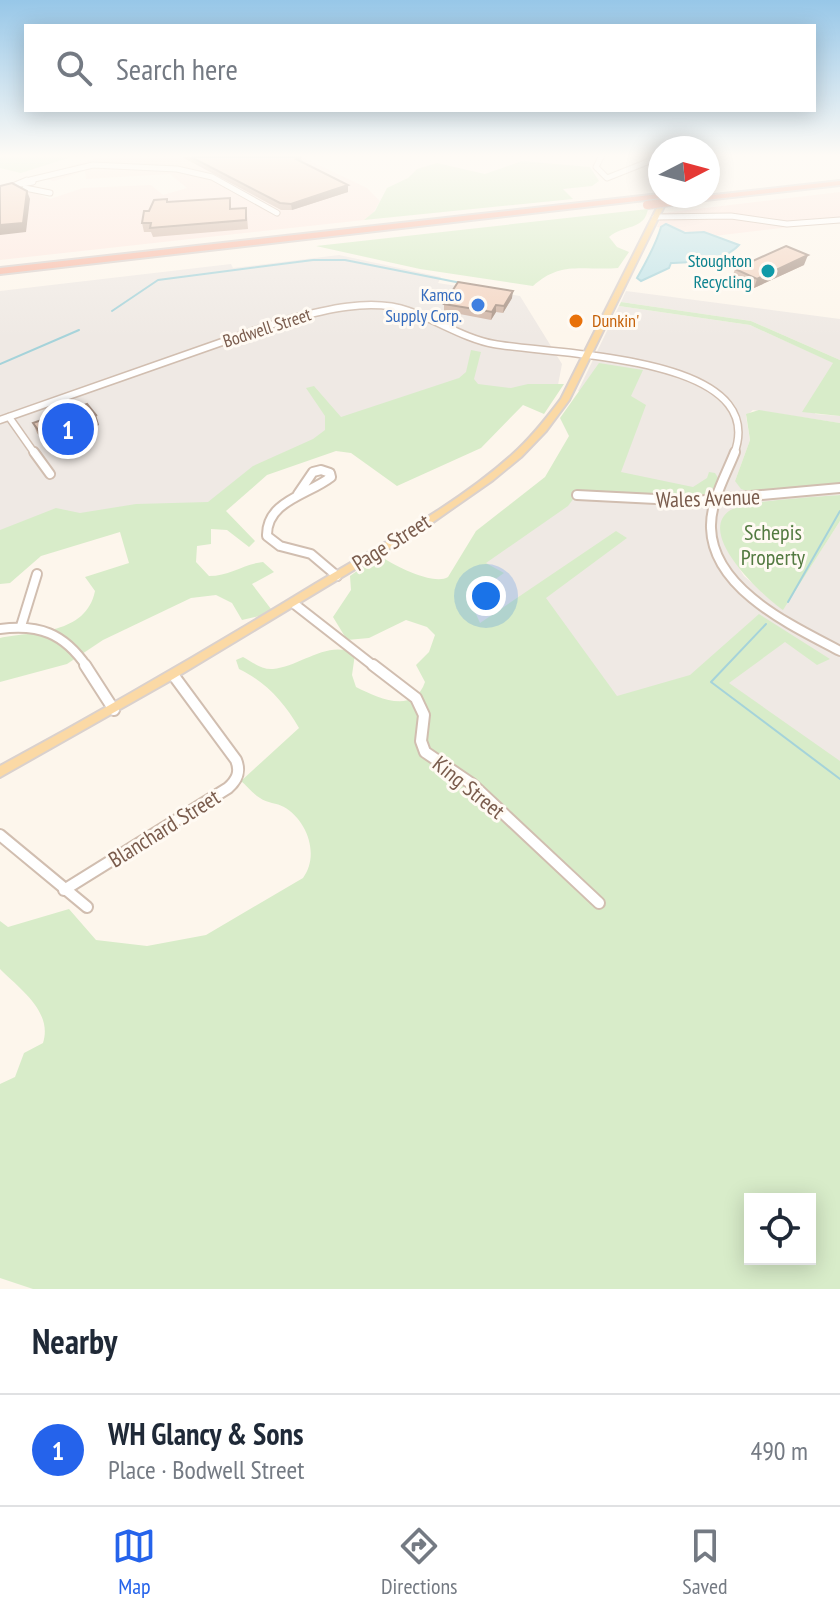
<!DOCTYPE html>
<html lang="en">
<head>
<meta charset="utf-8">
<style>
  :root { --surface:#fff; --page:#f2f2f3; --text:#1f2937; --muted:#747a83; --line:#e0e1e3; --accent:#2563eb }
  body { margin:0; font-family:"PT Sans Narrow",sans-serif; background:var(--page); color:var(--text) }
  .controls { position:absolute; right:24px; bottom:24px; display:grid; overflow:hidden; border-radius:0px; box-shadow:0 4px 20px #0003 }
  .controls button { width:72px; height:72px; display:grid; place-items:center; padding:0; border:0; border-bottom:2px solid var(--line); background:var(--surface); color:var(--text); font:40px sans-serif }
  .compass { position:absolute; left:648px; top:136px; width:72px; height:72px; border-radius:50%; background:var(--surface); box-shadow:0 4px 20px #0003; rotate:84deg }
  .you { position:absolute; left:486px; top:596px; width:28px; height:28px; margin:-20px; border:6px solid #fff; border-radius:50%; background:#1a73e8; box-shadow:0 0 0 12px #1a73e833 }
  .badge { display:grid; place-items:center; width:52px; height:52px; border-radius:50%; background:var(--accent); color:#fff; font-size:26px; font-weight:700 }
  .pin { position:absolute; translate:-50% -50%; border:4px solid #fff; box-shadow:0 2px 8px #0006 }
  .list { margin:0; padding:0; list-style:none }
  h2 { display:flex; justify-content:space-between; align-items:center; height:104px; margin:0; padding:0 32px; font-size:34px }
  h2 small { font-size:26px; font-weight:400; color:var(--muted) }
  .list li { display:grid; grid-template-columns:52px 1fr auto; gap:24px; align-items:center; box-sizing:border-box; height:112px; padding:0 32px; border-top:2px solid var(--line) }
  .list b { display:block; font-size:30px; white-space:nowrap }
  .list p { margin:0; font-size:26px; white-space:nowrap; color:var(--muted) }
  .list em { font-size:26px; font-style:normal; color:var(--muted) }
  .icon { flex:none; width:44px; height:44px; fill:none; stroke:currentColor; stroke-width:2; stroke-linecap:round; stroke-linejoin:round }
  .map { position:relative; flex:none; width:840px; height:1289px; overflow:hidden }
  .search { position:absolute; background:var(--surface); box-shadow:0 4px 20px #0003; left:24px; right:24px; top:24px; height:88px; display:flex; align-items:center; gap:20px; box-sizing:border-box; padding:0 28px; border-radius:0px; color:var(--muted); font-size:30px }
  .sheet { height:216px; background:var(--surface) }
  nav { display:flex; justify-content:space-around; align-items:center; box-sizing:border-box; height:112px; border-top:2px solid var(--line); background:var(--surface); font-size:22px; color:var(--muted) }
  nav a { display:grid; justify-items:center; gap:4px }
  nav .on { color:var(--accent) }
  .map>svg:first-child { display:block }
  .commercial { fill:#fde8e0 }
  .industrial { fill:#efe9e4 }
  .green { fill:#d8ecc9; fill-rule:evenodd }
  .water { fill:#bfe3e8; stroke:#a5d3da; stroke-width:2 }
  .lines { fill:none; stroke-linecap:round; stroke-linejoin:round }
  .stream { stroke:#a5d3da; stroke-width:2 }
  .minor-far3-casing { stroke:#d1beb0; stroke-width:7 }
  .minor-far2-casing { stroke:#d1beb0; stroke-width:9 }
  .minor-far1-casing { stroke:#d1beb0; stroke-width:12 }
  .minor-casing { stroke:#d1beb0; stroke-width:14 }
  .major-casing { stroke:#dad1cd; stroke-width:4 }
  .highway-casing { stroke:#dad1cd; stroke-width:4 }
  .minor-far3 { stroke:#fff; stroke-width:5 }
  .minor-far2 { stroke:#fff; stroke-width:6 }
  .minor-far1 { stroke:#fff; stroke-width:8 }
  .minor { stroke:#fff; stroke-width:10 }
  .major { fill:#fbd9a5; fill-rule:evenodd }
  .highway { fill:#f7b7a3; fill-rule:evenodd }
  .highway-bridge-casing { stroke:#dad1cd; stroke-width:10; stroke-linecap:butt }
  .highway-bridge { stroke:#f7b7a3; stroke-width:8 }
  .wall { fill:#d1b7a8 }
  .shaded-wall { fill:#aa9588 }
  .building { fill:#f3d5c3; stroke:#aa9588; stroke-width:2 }
  .culture-dot { fill:#0f9aa8; stroke:#fffaf3; stroke-width:3 }
  .shop-dot { fill:#3f7fe0; stroke:#fffaf3; stroke-width:3 }
  .food-dot { fill:#e8710a; stroke:#fffaf3; stroke-width:3 }
  .labels { text-anchor:middle; stroke-width:6; stroke-linejoin:round; paint-order:stroke }
  .far-culture-label { font-size:18px; fill:#0d838f; stroke:#fffaf3; text-anchor:end }
  .far-shop-label { font-size:18px; fill:#366cbe; stroke:#fffaf3; text-anchor:end }
  .far-food-label { font-size:18px; fill:#c56008; stroke:#fffaf3; text-anchor:start }
  .far-street-label { font-size:18px; fill:#7a5c4d; stroke:#fffaf3 }
  .street-label { font-size:22px; fill:#7a5c4d; stroke:#fffaf3 }
  .park-label { font-size:22px; fill:#537a41; stroke:#fffaf3 }
</style>
</head>
<body>
<div class="map">
<svg width="840" height="1289" viewBox="0 0 840 1289">
  <rect width="100%" height="100%" fill="#fdf6ec"/>
  <g class="commercial">
    <polygon points="99,157 302,157 367,188 380,201 373,213 364,220 0,260 0,192 24,188 50,199 83,188 151,185 163,195 187,188 170,174 86,179 85,171 54,181 36,177"/>
    <polygon points="840,192 840,221 714,236 657,227 663,213"/>
  </g>
  <g class="industrial">
    <polygon points="339,255 441,277 438,283 520,296 562,364 557,390 485,397 266,473 224,512 0,547 0,291 231,264 233,268"/>
    <polygon points="626,291 840,319 840,360 751,321 621,302"/>
    <polygon points="619,306 750,325 834,363 815,414 840,416 840,423 753,410 746,416 750,440 735,481 840,484 840,495 736,508 722,534 730,554 744,576 783,609 840,521 840,797 612,729 502,662 439,611 470,566 631,402 578,391"/>
  </g>
  <g class="green">
    <polygon points="0,157 71,157 21,173 0,168"/>
    <polygon points="522,161 590,167 599,181 592,186 563,189 573,199 364,220 375,211 387,188 408,178 417,169 437,163 485,174"/>
    <path d="M648 209C644 231 624 224 609 237L617 247 629 252 618 268C584 271 561 260 533 286L420 269 316 246Z"/>
    <polygon points="621,302 751,321 840,360 840,416 802,412 833,363 750,325 619,306"/>
    <path d="M471 350 481 352 474 379 478 384 511 388 528 384H564L544 414 523 405 481 448 397 486 351 453 336 451 267 475 226 511 255 541 249 547 227 530 211 529V544L197 546 196 562 209 576C230 576 243 564 263 562L274 572 252 584 271 609 264 615 242 620 232 603 216 595 191 598 103 640 67 664 0 682V638C34 631 86 635 95 591L85 577 129 563 120 532 41 556 10 583 0 584V530L56 508 80 513 136 504 208 502 253 466 313 439 325 430V416L306 388 314 386 341 417 459 378 466 372Z"/>
    <path d="M599 363 643 370 631 396 646 405 621 472 693 487 707 478 709 472 715 473 720 481 703 498H574L568 506 486 563 504 573 469 598 480 623 616 531 627 538 546 598 617 696 690 675 759 614 830 659 817 665 785 642 729 683 840 761V1289H33L0 1278V1084L15 1077 24 1053 43 1043C53 1012 20 989 0 969V921L8 927 69 909 96 940 147 946 206 935 303 878C320 855 307 820 284 807 277 803 267 803 260 798 253 794 247 786 241 781L299 728C284 702 266 682 239 669L236 660 243 657C252 662 262 670 273 669 300 667 328 639 355 654L352 675 356 687C378 698 414 715 425 682L416 665 429 652 435 635 427 627 406 620 369 638 347 640 333 617 351 590 350 576 379 555C392 565 434 586 448 577L476 531 545 477 569 436 560 418ZM750 1199H810V1259H750Z"/>
    <polygon points="759,410 840,423 840,484 752,493 741,489 735,481 750,440 746,414"/>
    <path d="M840 495V521L783 610C764 597 696 535 729 511 745 500 818 497 840 495Z"/>
  </g>
  <path class="water" d="M666 224 685 233 704 232 739 245C722 263 692 262 671 263L669 268 641 281 637 278C646 262 656 245 661 227Z"/>
  <g class="lines">
    <g class="stream">
      <polyline points="112,311 158,280 313,260 345,260 461,283"/>
      <polyline points="0,364 79,330"/>
      <polyline points="788,602 840,511"/>
      <polyline points="766,624 711,682 840,779"/>
    </g>
    <g class="minor-far3-casing">
      <g id="minor-far3">
        <polyline points="601,157 596,167 607,178 660,157"/>
        <polygon points="27,180 33,182 15,185"/>
        <polyline points="30,180 93,165 177,169 212,177 277,213"/>
        <polyline points="25,188 50,193"/>
        <polyline points="655,217 731,216 787,224 840,220"/>
      </g>
    </g>
    <g class="minor-far2-casing">
      <g id="minor-far2">
        <polyline points="9,417 35,454"/>
        <path d="M0 420 282 321C320 311 370 297 409 311 437 320 465 339 494 344 551 355 772 354 734 454"/>
      </g>
    </g>
    <g class="minor-far1-casing">
      <g id="minor-far1">
        <polyline points="34,452 50,474"/>
        <path d="M735 452C726 475 710 502 711 528 713 590 793 626 840 651"/>
        <path d="M298 494 313 472 321 470 330 473 331 477C308 495 266 501 267 536L280 546 311 554 337 576"/>
        <polyline points="577,495 695,501 840,488"/>
        <polyline points="293,603 375,667"/>
        <polyline points="21,626 37,574"/>
        <path d="M0 629C39 624 64 633 87 667"/>
      </g>
    </g>
    <g class="minor-casing">
      <g id="minor">
        <polyline points="85,665 114,710"/>
        <polyline points="373,665 416,698 424,715 421,741 425,752 472,784 599,903"/>
        <polyline points="0,835 87,907"/>
        <path d="M64 890 228 788C237 780 241 772 236 760L174 676"/>
      </g>
    </g>
    <g class="major-casing">
      <path id="major" d="M663 196H669L569 400 546 431 521 457 493 480 433 522 173 679 0 777V766C107 708 212 647 315 584 383 543 454 507 513 454 531 438 546 419 561 399Z"/>
    </g>
    <g class="highway-casing">
      <g id="highway">
        <polygon points="840,181 840,185 678,203 674,201 678,199"/>
        <polygon points="660,194 660,196 667,196 663,198 0,274 0,268"/>
      </g>
    </g>
    <use href="#minor-far3" class="minor-far3"/>
    <use href="#minor-far2" class="minor-far2"/>
    <use href="#minor-far1" class="minor-far1"/>
    <use href="#minor" class="minor"/>
    <use href="#major" class="major"/>
    <use href="#highway" class="highway"/>
    <g class="highway-bridge-casing">
      <polyline id="highway-bridge" points="647,205 678,201"/>
    </g>
    <use href="#highway-bridge" class="highway-bridge"/>
  </g>
  <g class="wall">
    <polygon points="182,157 301,157 302,162 348,185 348,192 292,210 281,210"/>
    <polygon points="168,202 232,208 247,216 248,229 153,237 151,232 144,232 142,223 149,211"/>
    <polygon points="804,265 754,288 732,278 735,269"/>
    <polygon points="512,298 503,313 496,312 491,320 444,311 444,304"/>
    <polygon points="96,415 99,425 46,445 37,433 33,423"/>
  </g>
  <g class="shaded-wall">
    <polygon points="348,185 348,192 292,210 291,204"/>
    <polygon points="27,191 30,199 26,232 0,235 0,225"/>
    <polygon points="808,255 804,265 754,288 757,279"/>
    <polygon points="513,291 512,298 503,313 504,306"/>
    <polygon points="496,305 496,312 491,320 492,312"/>
    <polygon points="96,415 99,425 46,445 41,434"/>
  </g>
  <g class="building">
    <polygon points="191,157 301,157 296,159 348,185 291,204 280,203"/>
    <polygon points="12,183 27,191 23,223 0,225 0,186"/>
    <polygon points="230,198 230,209 246,208 246,220 150,228 151,223 142,223 144,211 149,211 154,200 167,199 167,202"/>
    <polygon points="786,246 808,255 757,279 735,269"/>
    <polygon points="458,282 513,291 504,306 496,305 492,312 444,304"/>
    <polygon points="87,404 96,415 41,434 33,423"/>
  </g>
  <linearGradient id="sky" x2="0" y2="1"><stop stop-color="#97c7e8"/><stop offset="0.46" stop-color="#fefbf6"/><stop offset="1" stop-color="#fefbf6" stop-opacity="0"/></linearGradient>
  <rect width="840" height="338" fill="url(#sky)"/>
  <circle class="culture-dot" cx="768" cy="271" r="8"/>
  <circle class="shop-dot" cx="478" cy="305" r="8"/>
  <circle class="food-dot" cx="576" cy="321" r="8"/>
  <g class="labels">
    <g class="far-culture-label">
      <text x="752" y="267">Stoughton<tspan x="752" dy="21">Recycling</tspan></text>
    </g>
    <g class="far-shop-label">
      <text x="462" y="301">Kamco<tspan x="462" dy="21">Supply Corp.</tspan></text>
    </g>
    <g class="far-food-label">
      <text x="592" y="327">Dunkin'</text>
    </g>
    <g class="far-street-label">
      <text transform="translate(267 328) rotate(-18)" y="6">Bodwell Street</text>
    </g>
    <g class="street-label">
      <text transform="translate(708 498) rotate(-2)" y="8">Wales Avenue</text>
      <text transform="translate(391 542) rotate(-32)" y="8">Page Street</text>
      <text transform="translate(469 787) rotate(39)" y="8">King Street</text>
      <text transform="translate(164 828) rotate(-32)" y="8">Blanchard Street</text>
    </g>
    <g class="park-label">
      <text x="773" y="540">Schepis<tspan x="773" dy="25">Property</tspan></text>
    </g>
  </g>
</svg>
<div class="controls">
<button><svg class="icon" aria-label="locate" viewBox="0 0 24 24"><circle cx="12" cy="12" r="6"/><path d="M12 2v4M12 18v4M2 12h4M18 12h4"/></svg></button>
</div>
<svg class="compass" viewBox="-18 -18 36 36"><path d="M0-13l5 13h-10z" fill="#e53935"/><path d="M0 13l5-13h-10z" fill="#747a83"/></svg>
<div class="you"></div>
<div class="pin badge" style="left:68px;top:429px">1</div>
<div class="search"><svg class="icon" aria-label="search" viewBox="0 0 24 24"><circle cx="10" cy="10" r="6"/><path d="M15 15l6 6"/></svg>Search here</div>
</div>
<section class="sheet">
<h2>Nearby<small></small></h2>
<ul class="list">
<li><span class="badge">1</span><div><b>WH Glancy &amp; Sons</b><p>Place · Bodwell Street</p></div><em>490 m</em></li>
</ul>
</section>
<nav>
<a class="on"><svg class="icon" aria-label="map" viewBox="0 0 24 24"><path d="M3 6l6-2 6 2 6-2v14l-6 2-6-2-6 2zM9 4v14M15 6v14"/></svg>Map</a>
<a><svg class="icon" aria-label="directions" viewBox="0 0 24 24"><path d="M12 3l9 9-9 9-9-9zM9 14v-3h6M13 9l2 2-2 2"/></svg>Directions</a>
<a><svg class="icon" aria-label="saved" viewBox="0 0 24 24"><path d="M7 4h10v16l-5-4-5 4z"/></svg>Saved</a>
</nav>
</body>
</html>
